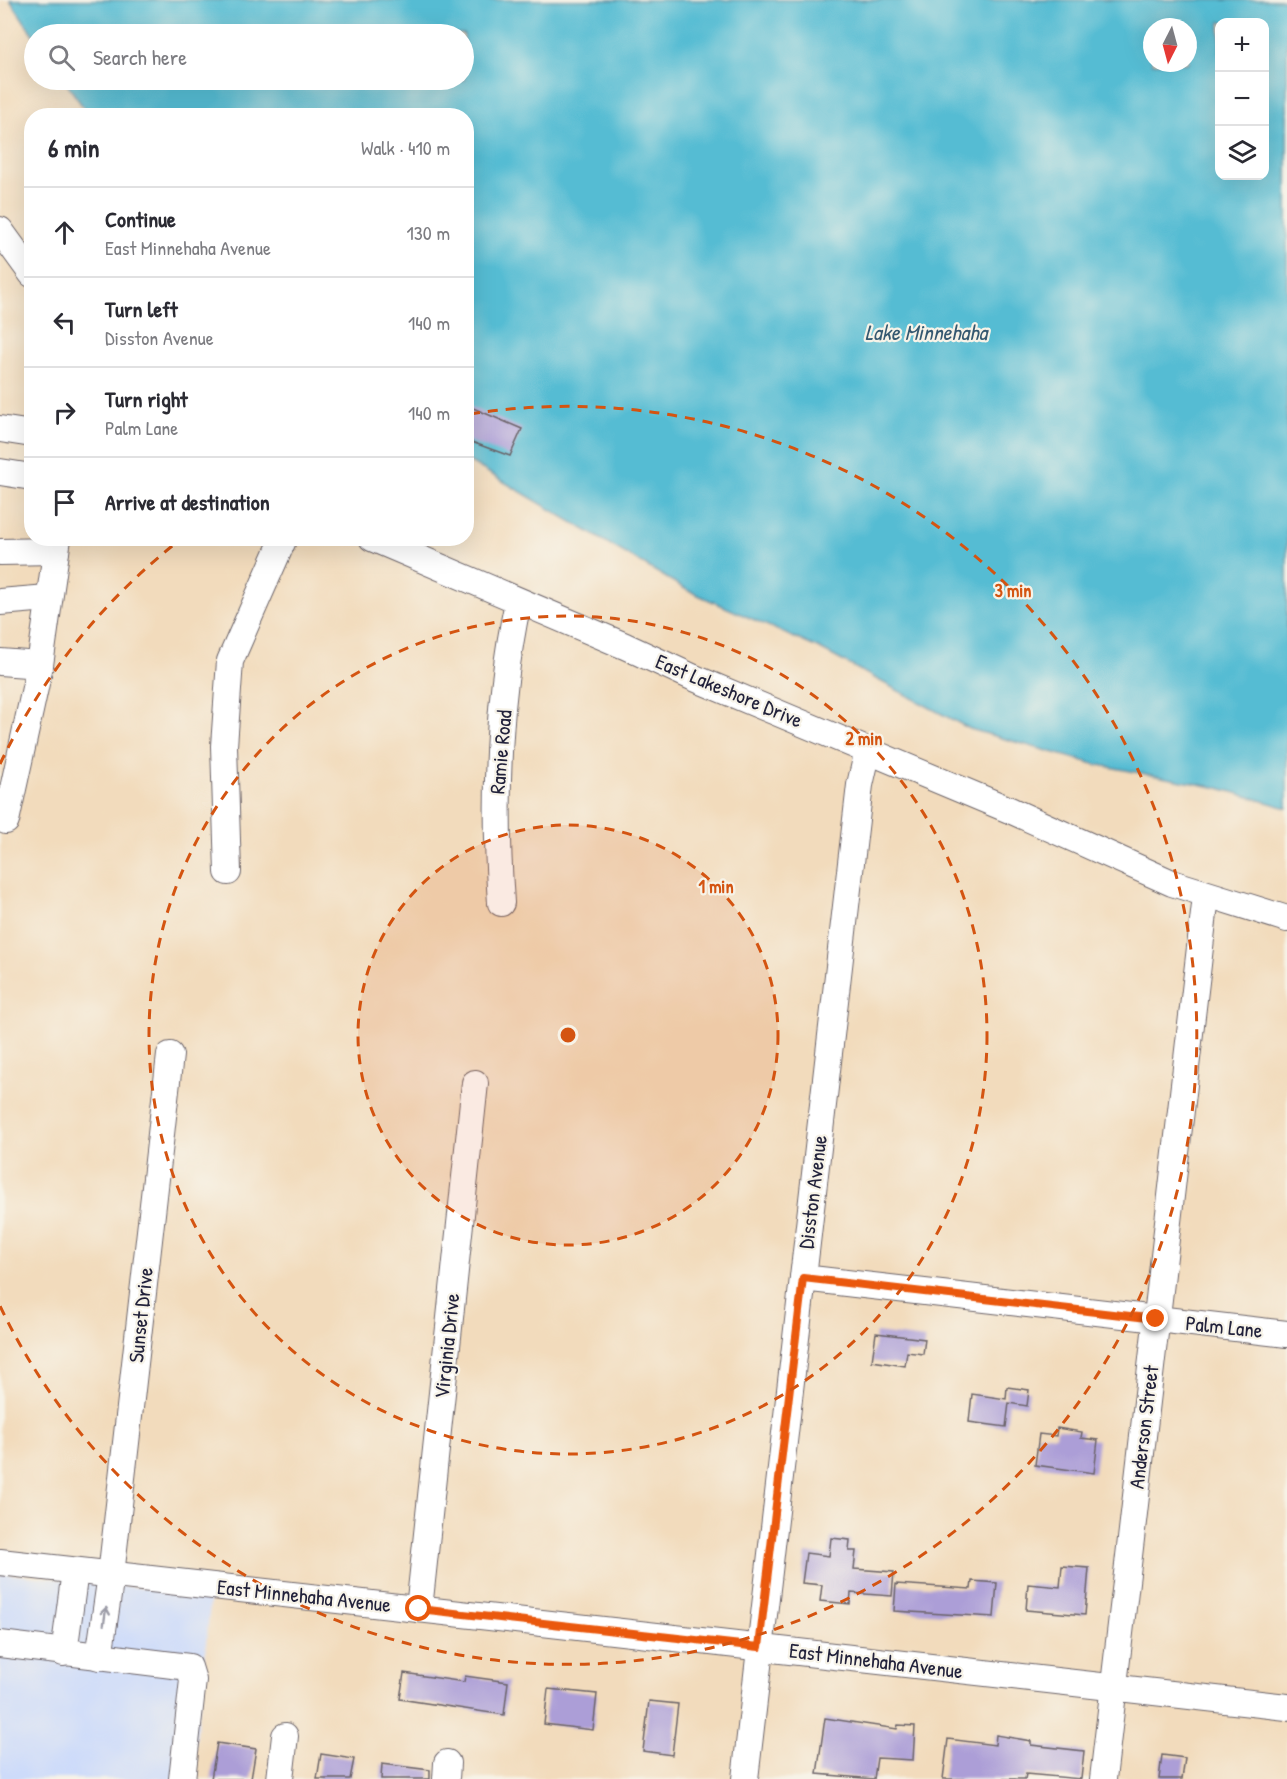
<!DOCTYPE html>
<html lang="en">
<head>
<meta charset="utf-8">
<style>
  :root { --surface:#fff; --page:#f2f2f3; --text:#2b2b33; --muted:#7c7c81; --line:#e1e1e2 }
  body { margin:0; font-family:"Patrick Hand",sans-serif; background:var(--page); color:var(--text) }
  .controls { position:absolute; right:18px; top:18px; display:grid; overflow:hidden; border-radius:12px; box-shadow:0 6px 24px #0002 }
  .controls button { width:54px; height:54px; display:grid; place-items:center; padding:0; border:0; border-bottom:2px solid var(--line); background:var(--surface); color:var(--text); font:30px sans-serif }
  .compass { position:absolute; left:1143px; top:18px; width:54px; height:54px; border-radius:50%; background:var(--surface); box-shadow:0 6px 24px #0002; rotate:186deg }
  .stop { position:absolute; width:18px; height:18px; margin:-14px; border:4px solid #ea580c; border-radius:50%; background:#fff }
  .stop.end { background:#ea580c; border-color:#fff; box-shadow:0 2px 6px #0008 }
  .list { margin:0; padding:0; list-style:none }
  h2 { display:flex; justify-content:space-between; align-items:center; height:78px; margin:0; padding:0 24px; font-size:26px }
  h2 small { font-size:20px; font-weight:400; color:var(--muted) }
  .list li { display:grid; grid-template-columns:39px 1fr auto; gap:18px; align-items:center; box-sizing:border-box; height:90px; padding:0 24px; border-top:2px solid var(--line) }
  .list b { display:block; font-size:22px; white-space:nowrap }
  .list p { margin:0; font-size:20px; white-space:nowrap; color:var(--muted) }
  .list em { font-size:20px; font-style:normal; color:var(--muted) }
  .icon { flex:none; width:33px; height:33px; fill:none; stroke:currentColor; stroke-width:2; stroke-linecap:round; stroke-linejoin:round }
  .map { position:relative; flex:none; width:1287px; height:1779px; overflow:hidden }
  .search { position:absolute; background:var(--surface); box-shadow:0 6px 24px #0002; left:24px; top:24px; width:450px; height:66px; display:flex; align-items:center; gap:15px; box-sizing:border-box; padding:0 21px; border-radius:33px; color:var(--muted); font-size:22px }
  .panel { position:absolute; background:var(--surface); box-shadow:0 6px 24px #0002; left:24px; top:108px; width:450px; height:438px; border-radius:24px }
  .map>svg:first-child { display:block }
  .built { fill:#cddbfa }
  .water { fill:#55bcd3; stroke:#3c6f87; stroke-width:1.5; fill-rule:evenodd }
  .building { fill:#ac9ed7 }
  .lines { fill:none; stroke-linecap:round; stroke-linejoin:round }
  .minor-casing { stroke:#6b6368; stroke-width:28 }
  .minor { stroke:#fff; stroke-width:26 }
  .oneway { stroke:#9c9ca7 }
  .route { stroke:#ea580c; stroke-width:8 }
  .ring { fill:none; stroke:#d45411; stroke-width:3; stroke-dasharray:10 8 }
  .labels { text-anchor:middle; stroke-width:4.5; stroke-linejoin:round; paint-order:stroke }
  .street-label { font-size:21px; fill:#22223b; stroke:#f7f3e8 }
  .water-label { font-size:22px; font-style:italic; fill:#345870; stroke:#f7f3e8 }
  .centre { fill:#d45411; stroke:#f7f3e8; stroke-width:3 }
  .ring-label { font-size:18px; text-anchor:middle; font-weight:bold; fill:#d45411; stroke:#f7f3e8; stroke-width:4.5; stroke-linejoin:round; paint-order:stroke }
</style>
</head>
<body>
<div class="map">
<svg width="1287" height="1779" viewBox="0 0 1287 1779">
  <rect width="100%" height="100%" fill="#f7f3e8"/>
  <filter id="ink" filterUnits="userSpaceOnUse"><feTurbulence type="fractalNoise" baseFrequency=".0167" numOctaves="2"/><feDisplacementMap in="SourceGraphic" scale="12" xChannelSelector="R" yChannelSelector="G"/><feConvolveMatrix kernelMatrix="1 2 1 2 8 2 1 2 1" color-interpolation-filters="sRGB"/></filter>
  <filter id="wash" filterUnits="userSpaceOnUse"><feTurbulence type="fractalNoise" baseFrequency=".008" numOctaves="4" result="noise"/><feDisplacementMap in="SourceGraphic" scale="24" xChannelSelector="R" yChannelSelector="G"/><feGaussianBlur stdDeviation="1.35" result="paint"/><feColorMatrix in="noise" values="0 0 0 0 0 0 0 0 0 0 0 0 0 0 0 0 0 1.4 0 .05"/><feComposite in="paint" operator="in"/></filter>
  <g filter="url(#wash)">
    <rect width="100%" height="100%" fill="#f2dbbc"/>
    <polygon class="built" points="0,1573 211,1595 192,1779 0,1779"/>
    <path class="water" d="M10 0H1287V808L1219 788 1094 764 970 729 822 650 687 590 467 460 466 116 89 115 64 80H464V34L34 36ZM1220 22H1264V176H1220ZM1152 27H1188V63H1152Z"/>
    <g id="blocks">
      <g class="building">
        <polygon points="466,405 522,429 510,456 466,440"/>
        <polygon points="876,1333 925,1339 923,1354 907,1352 905,1366 872,1361"/>
        <polygon points="1007,1387 1029,1390 1027,1406 1009,1403 1006,1427 969,1422 972,1394 1006,1399"/>
        <polygon points="1057,1428 1082,1432 1081,1438 1098,1440 1094,1473 1035,1465 1039,1434 1056,1436"/>
        <polygon points="831,1538 850,1540 849,1551 856,1551 854,1569 894,1572 892,1596 851,1593 850,1604 820,1601 822,1585 802,1583 806,1553 829,1556"/>
        <polygon points="1062,1566 1089,1568 1085,1615 1026,1610 1028,1584 1060,1587"/>
        <polygon points="972,1581 997,1583 994,1617 894,1611 896,1584 971,1589"/>
        <polygon points="404,1673 464,1682 465,1676 508,1682 504,1715 400,1699"/>
        <polygon points="548,1689 597,1694 593,1730 544,1724"/>
        <polygon points="649,1701 678,1704 672,1755 643,1751"/>
        <polygon points="825,1718 897,1729 898,1725 915,1726 913,1760 877,1758 874,1779 817,1774"/>
        <polygon points="996,1735 1031,1741 1031,1745 1084,1751 1081,1779 1026,1774 1025,1779 943,1779 948,1739 995,1745"/>
        <polygon points="217,1743 256,1749 251,1779 211,1779"/>
        <polygon points="321,1754 354,1759 350,1779 317,1779"/>
        <polygon points="1162,1755 1185,1758 1182,1779 1159,1779"/>
        <polygon points="382,1764 430,1770 430,1779 381,1779"/>
      </g>
    </g>
  </g>
  <g filter="url(#ink)">
    <use href="#blocks" fill-opacity="0" stroke="#6b6368" stroke-width="1.5"/>
    <g class="lines">
      <g class="minor-casing">
        <g id="minor">
          <polyline points="0,230 32,274"/>
          <polyline points="0,429 32,434"/>
          <polyline points="0,472 32,477"/>
          <polyline points="372,538 625,646 692,677 1012,811 1172,883 1287,919"/>
          <polyline points="0,552 56,551"/>
          <polyline points="0,602 48,598"/>
          <polyline points="0,662 40,665"/>
          <polyline points="6,821 40,665 58,538"/>
          <polyline points="228,872 224,746 230,661 284,538"/>
          <path d="M501 903C494 803 497 700 518 602"/>
          <polyline points="803,1278 1287,1334"/>
          <polyline points="0,1562 1287,1707"/>
          <polyline points="419,1609 475,1083"/>
          <polyline points="0,1644 189,1667 193,1680 182,1779"/>
          <polyline points="64,1653 75,1571"/>
          <polyline points="99,1657 111,1575 170,1055"/>
          <polyline points="280,1779 285,1736"/>
          <polyline points="446,1779 447,1763"/>
          <polyline points="745,1779 860,785 868,750"/>
          <polyline points="1103,1779 1206,896"/>
        </g>
      </g>
      <use href="#minor" class="minor"/>
    </g>
    <defs><path id="oneway-shaft" d="M-6 0H5M1.5-3L5.5 0L1.5 3" fill="none" stroke-width="1.6" stroke-linecap="round" stroke-linejoin="round" transform="scale(1.5)"/></defs>
    <use class="oneway" href="#oneway-shaft" transform="translate(105 1616) rotate(-82)"/>
  </g>
  <g class="lines" filter="url(#ink)">
    <polyline class="route" points="419,1609 759,1647 803,1278 1156,1319"/>
  </g>
  <circle cx="568" cy="1035" r="210" fill="#d45411" fill-opacity=".12"/>
  <g class="ring">
    <circle cx="568" cy="1035" r="210"/>
    <circle cx="568" cy="1035" r="419"/>
    <path d="M0 764A629 629 0 0 1 181 539M470 414A629 629 0 1 1 0 1306"/>
  </g>
  <g class="labels">
    <g class="street-label">
      <text transform="translate(729 691) rotate(23)" y="7">East Lakeshore Drive</text>
      <text transform="translate(501 752) rotate(-85)" y="7">Ramie Road</text>
      <text transform="translate(813 1192) rotate(-83)" y="7">Disston Avenue</text>
      <text transform="translate(141 1315) rotate(-84)" y="7">Sunset Drive</text>
      <text transform="translate(1224 1327) rotate(6)" y="7">Palm Lane</text>
      <text transform="translate(447 1346) rotate(-84)" y="7">Virginia Drive</text>
      <text transform="translate(1144 1427) rotate(-83)" y="7">Anderson Street</text>
      <text transform="translate(304 1596) rotate(6)" y="7">East Minnehaha Avenue</text>
      <text transform="translate(876 1661) rotate(7)" y="7">East Minnehaha Avenue</text>
    </g>
    <g class="water-label">
      <text x="926" y="340">Lake Minnehaha</text>
    </g>
  </g>
  <circle cx="568" cy="1035" r="9" class="centre"/>
  <g class="ring-label">
    <text x="1013" y="597">3 min</text>
    <text x="864" y="745">2 min</text>
    <text x="716" y="893">1 min</text>
  </g>
</svg>
<div class="controls">
<button>+</button>
<button>−</button>
<button><svg class="icon" aria-label="layers" viewBox="0 0 24 24"><path d="M12 4l9 5-9 5-9-5zM3 14l9 5 9-5"/></svg></button>
</div>
<svg class="compass" viewBox="-18 -18 36 36"><path d="M0-13l5 13h-10z" fill="#e53935"/><path d="M0 13l5-13h-10z" fill="#7c7c81"/></svg>
<div class="stop" style="left:419px;top:1609px"></div>
<div class="stop end" style="left:1156px;top:1319px"></div>
<div class="search"><svg class="icon" aria-label="search" viewBox="0 0 24 24"><circle cx="10" cy="10" r="6"/><path d="M15 15l6 6"/></svg>Search here</div>
<section class="panel">
<h2>6 min<small>Walk · 410 m</small></h2>
<ul class="list">
<li><svg class="icon" aria-label="ahead" viewBox="0 0 24 24"><path d="M12 20V5M6 11l6-6 6 6"/></svg><div><b>Continue</b><p>East Minnehaha Avenue</p></div><em>130 m</em></li>
<li><svg class="icon" aria-label="left" viewBox="0 0 24 24"><path d="M17 20v-9H6M10 6l-5 5 5 5"/></svg><div><b>Turn left</b><p>Disston Avenue</p></div><em>140 m</em></li>
<li><svg class="icon" aria-label="right" viewBox="0 0 24 24"><path d="M7 20v-9h11M14 6l5 5-5 5"/></svg><div><b>Turn right</b><p>Palm Lane</p></div><em>140 m</em></li>
<li><svg class="icon" aria-label="arrive" viewBox="0 0 24 24"><path d="M6 21V4h12l-3 4 3 4H6"/></svg><div><b>Arrive at destination</b></div></li>
</ul>
</section>
</div>
</body>
</html>
